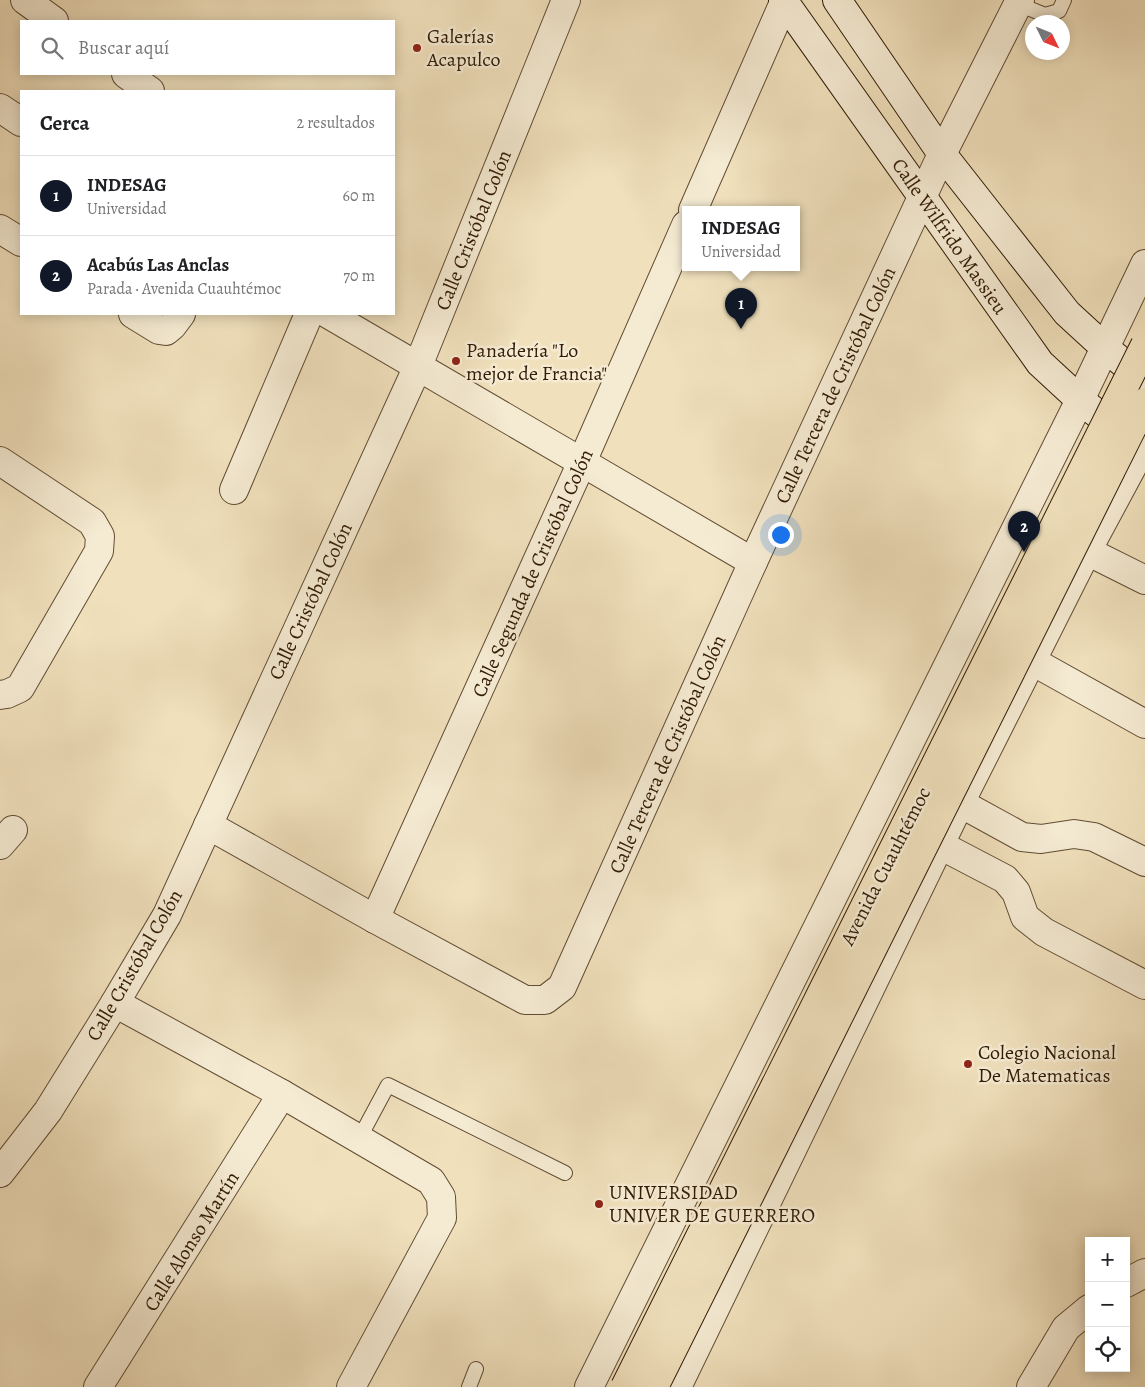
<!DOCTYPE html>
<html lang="es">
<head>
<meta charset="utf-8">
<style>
  :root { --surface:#fff; --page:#f6f6f6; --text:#202124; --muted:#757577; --line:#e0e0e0; --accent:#111827 }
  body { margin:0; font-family:Alegreya,serif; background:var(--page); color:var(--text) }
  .controls { position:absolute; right:15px; bottom:15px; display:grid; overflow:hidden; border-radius:0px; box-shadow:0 2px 12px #0003 }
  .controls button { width:45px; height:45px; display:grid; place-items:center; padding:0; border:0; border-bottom:1px solid var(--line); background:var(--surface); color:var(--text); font:25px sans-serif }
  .compass { position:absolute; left:1025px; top:15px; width:45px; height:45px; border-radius:50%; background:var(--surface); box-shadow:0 2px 12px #0003; rotate:133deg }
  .you { position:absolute; left:780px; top:534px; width:18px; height:18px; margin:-12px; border:4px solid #fff; border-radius:50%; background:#1a73e8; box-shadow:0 0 0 8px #1a73e833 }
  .badge { display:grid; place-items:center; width:32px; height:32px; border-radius:50%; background:var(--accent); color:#fff; font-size:16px; font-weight:700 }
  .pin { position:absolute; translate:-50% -41px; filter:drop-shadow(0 1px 2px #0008) }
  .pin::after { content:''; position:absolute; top:26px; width:18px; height:15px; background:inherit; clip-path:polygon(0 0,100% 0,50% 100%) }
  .popup { position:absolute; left:682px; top:206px; width:118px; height:65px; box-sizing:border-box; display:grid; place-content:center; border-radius:0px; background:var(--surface); filter:drop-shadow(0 1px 4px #0005); font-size:16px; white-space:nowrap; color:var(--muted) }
  .popup b { font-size:19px; color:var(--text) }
  .popup::after { content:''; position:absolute; left:50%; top:100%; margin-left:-10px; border:10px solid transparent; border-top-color:var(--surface) }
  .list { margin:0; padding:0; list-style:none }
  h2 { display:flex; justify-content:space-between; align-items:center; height:65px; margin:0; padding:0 20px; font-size:21px }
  h2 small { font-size:16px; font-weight:400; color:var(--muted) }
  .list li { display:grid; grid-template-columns:32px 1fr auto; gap:15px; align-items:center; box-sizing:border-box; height:80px; padding:0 20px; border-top:1px solid var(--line) }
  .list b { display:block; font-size:19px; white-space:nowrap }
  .list p { margin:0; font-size:16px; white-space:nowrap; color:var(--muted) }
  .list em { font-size:16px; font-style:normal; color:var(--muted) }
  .icon { flex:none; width:28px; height:28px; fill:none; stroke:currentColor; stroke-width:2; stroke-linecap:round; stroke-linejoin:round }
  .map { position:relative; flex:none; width:1145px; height:1387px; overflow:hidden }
  .search { position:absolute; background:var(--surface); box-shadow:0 2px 12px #0003; left:20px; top:20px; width:375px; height:55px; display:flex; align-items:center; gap:12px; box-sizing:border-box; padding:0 18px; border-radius:0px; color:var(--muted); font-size:19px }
  .panel { position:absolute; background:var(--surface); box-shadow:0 2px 12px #0003; left:20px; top:90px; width:375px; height:225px; border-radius:0px }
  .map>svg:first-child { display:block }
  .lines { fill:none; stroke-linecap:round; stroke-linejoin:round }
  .service-casing { stroke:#614c33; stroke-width:16 }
  .minor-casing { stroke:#614c33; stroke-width:30 }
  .tertiary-casing { stroke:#614c33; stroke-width:30 }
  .secondary-casing { stroke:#311b05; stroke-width:30 }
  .service { stroke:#f5ebd3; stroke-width:14 }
  .minor { stroke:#f5ebd3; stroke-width:28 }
  .tertiary { stroke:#f5ebd3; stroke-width:28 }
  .secondary { stroke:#f5ebd3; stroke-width:28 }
  .primary-bridge-casing { stroke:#311b05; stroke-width:30; stroke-linecap:butt }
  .primary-bridge { stroke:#f0e0bc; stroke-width:28 }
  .poi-dot { fill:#8f2418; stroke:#f5ebd3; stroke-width:2 }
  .labels { text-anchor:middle; stroke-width:5; stroke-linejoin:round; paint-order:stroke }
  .poi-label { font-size:20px; fill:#311b05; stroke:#f5ebd3; text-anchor:start }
  .street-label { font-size:20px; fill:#311b05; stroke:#f5ebd3 }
</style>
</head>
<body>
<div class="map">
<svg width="1145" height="1387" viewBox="0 0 1145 1387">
  <rect width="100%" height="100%" fill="#f0e0bc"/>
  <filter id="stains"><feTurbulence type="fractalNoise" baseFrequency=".004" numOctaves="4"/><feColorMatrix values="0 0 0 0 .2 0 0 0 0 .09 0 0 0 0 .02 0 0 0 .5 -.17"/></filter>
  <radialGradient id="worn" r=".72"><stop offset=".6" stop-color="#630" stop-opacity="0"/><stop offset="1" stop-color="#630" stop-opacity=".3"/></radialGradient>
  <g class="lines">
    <g class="service-casing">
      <g id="service">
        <polyline points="1018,4 1045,15 1059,11 1064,0"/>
        <polyline points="359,1139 388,1085 565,1173"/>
        <polyline points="469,1387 476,1369"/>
      </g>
    </g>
    <g class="minor-casing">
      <g id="minor">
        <polyline points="25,0 54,21"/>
        <polyline points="126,74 150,91"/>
        <polyline points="0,108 21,122"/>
        <polyline points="693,210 785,0"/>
        <polyline points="0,229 21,242"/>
        <polyline points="133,314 159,330 166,331 172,326 181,314"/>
        <polyline points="328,314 753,562"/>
        <polyline points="0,461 92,522 100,536 99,551 20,688 7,694 0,695"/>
        <polyline points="234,490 309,314"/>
        <polyline points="1087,551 1145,580"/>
        <polyline points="1032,661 1145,724"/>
        <polyline points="960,803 1022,837 1041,839 1074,834 1094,837 1145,862"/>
        <polyline points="208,825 375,919 525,1000 545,1000 562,987 753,562 942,154 1020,0"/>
        <polyline points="0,845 13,830"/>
        <polyline points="940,845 1005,879 1016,892 1025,917 1044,932 1145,985"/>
        <polyline points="375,919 582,462 686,225"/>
        <polyline points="115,1003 282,1094 431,1181 441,1197 442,1218 351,1387"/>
        <polyline points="0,1173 48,1111 115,1003 167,915 418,366 566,0"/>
        <polyline points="1126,1283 1145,1273"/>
        <polyline points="98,1387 282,1094"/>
        <polyline points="1031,1387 1066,1328 1089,1309"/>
      </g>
    </g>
    <g class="tertiary-casing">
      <g id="tertiary">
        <polyline points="589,1387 1080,400 1145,264"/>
        <polyline points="677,1387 960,803 1087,551 1145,443"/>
      </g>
    </g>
    <g class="secondary-casing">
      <g id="secondary">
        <polyline points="783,0 1040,363 1080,400 1142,449"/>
        <polyline points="837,0 942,154 1067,313 1104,347 1145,381"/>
      </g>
    </g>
    <use href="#service" class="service"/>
    <use href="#minor" class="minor"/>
    <use href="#tertiary" class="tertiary"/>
    <use href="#secondary" class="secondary"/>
    <g class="primary-bridge-casing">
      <g id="primary-bridge">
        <polyline points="625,1387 1145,345"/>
        <polyline points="654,1387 1145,402"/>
      </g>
    </g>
    <use href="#primary-bridge" class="primary-bridge"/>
  </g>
  <g class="poi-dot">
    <circle cx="417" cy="48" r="5"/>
    <circle cx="456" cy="361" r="5"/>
    <circle cx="968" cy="1064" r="5"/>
    <circle cx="599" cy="1204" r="5"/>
  </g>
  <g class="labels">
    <g class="poi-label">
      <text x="427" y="43">Galerías<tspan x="427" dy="23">Acapulco</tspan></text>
      <text x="466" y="357">Panadería "Lo<tspan x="466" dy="23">mejor de Francia"</tspan></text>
      <text x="978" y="1059">Colegio Nacional<tspan x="978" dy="23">De Matematicas</tspan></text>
      <text x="609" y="1199">UNIVERSIDAD<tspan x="609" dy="23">UNIVER DE GUERRERO</tspan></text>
    </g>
    <g class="street-label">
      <text transform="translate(473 230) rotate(-68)" y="7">Calle Cristóbal Colón</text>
      <text transform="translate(950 236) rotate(55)" y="7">Calle Wilfrido Massieu</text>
      <text transform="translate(835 385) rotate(-65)" y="7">Calle Tercera de Cristóbal Colón</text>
      <text transform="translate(532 573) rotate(-66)" y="7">Calle Segunda de Cristóbal Colón</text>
      <text transform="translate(310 601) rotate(-65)" y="7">Calle Cristóbal Colón</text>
      <text transform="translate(667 754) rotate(-66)" y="7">Calle Tercera de Cristóbal Colón</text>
      <text transform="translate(885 866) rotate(-63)" y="7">Avenida Cuauhtémoc</text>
      <text transform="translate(134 965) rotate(-60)" y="7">Calle Cristóbal Colón</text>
      <text transform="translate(191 1241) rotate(-58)" y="7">Calle Alonso Martín</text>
    </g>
  </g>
  <rect width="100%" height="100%" filter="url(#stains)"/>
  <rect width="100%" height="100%" fill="url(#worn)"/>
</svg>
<div class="controls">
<button>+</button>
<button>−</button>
<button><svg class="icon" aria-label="locate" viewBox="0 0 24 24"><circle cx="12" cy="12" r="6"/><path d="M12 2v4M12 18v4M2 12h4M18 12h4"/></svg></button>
</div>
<svg class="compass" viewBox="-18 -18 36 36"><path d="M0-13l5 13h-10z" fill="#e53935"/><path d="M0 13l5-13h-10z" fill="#757577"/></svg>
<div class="you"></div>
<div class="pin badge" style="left:741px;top:329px">1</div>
<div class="popup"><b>INDESAG</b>Universidad</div>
<div class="pin badge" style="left:1024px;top:552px">2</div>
<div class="search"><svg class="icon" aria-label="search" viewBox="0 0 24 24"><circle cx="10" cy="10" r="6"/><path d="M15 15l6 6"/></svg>Buscar aquí</div>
<section class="panel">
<h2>Cerca<small>2 resultados</small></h2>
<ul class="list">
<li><span class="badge">1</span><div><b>INDESAG</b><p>Universidad</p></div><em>60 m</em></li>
<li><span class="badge">2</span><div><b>Acabús Las Anclas</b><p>Parada · Avenida Cuauhtémoc</p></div><em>70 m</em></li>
</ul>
</section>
</div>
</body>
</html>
